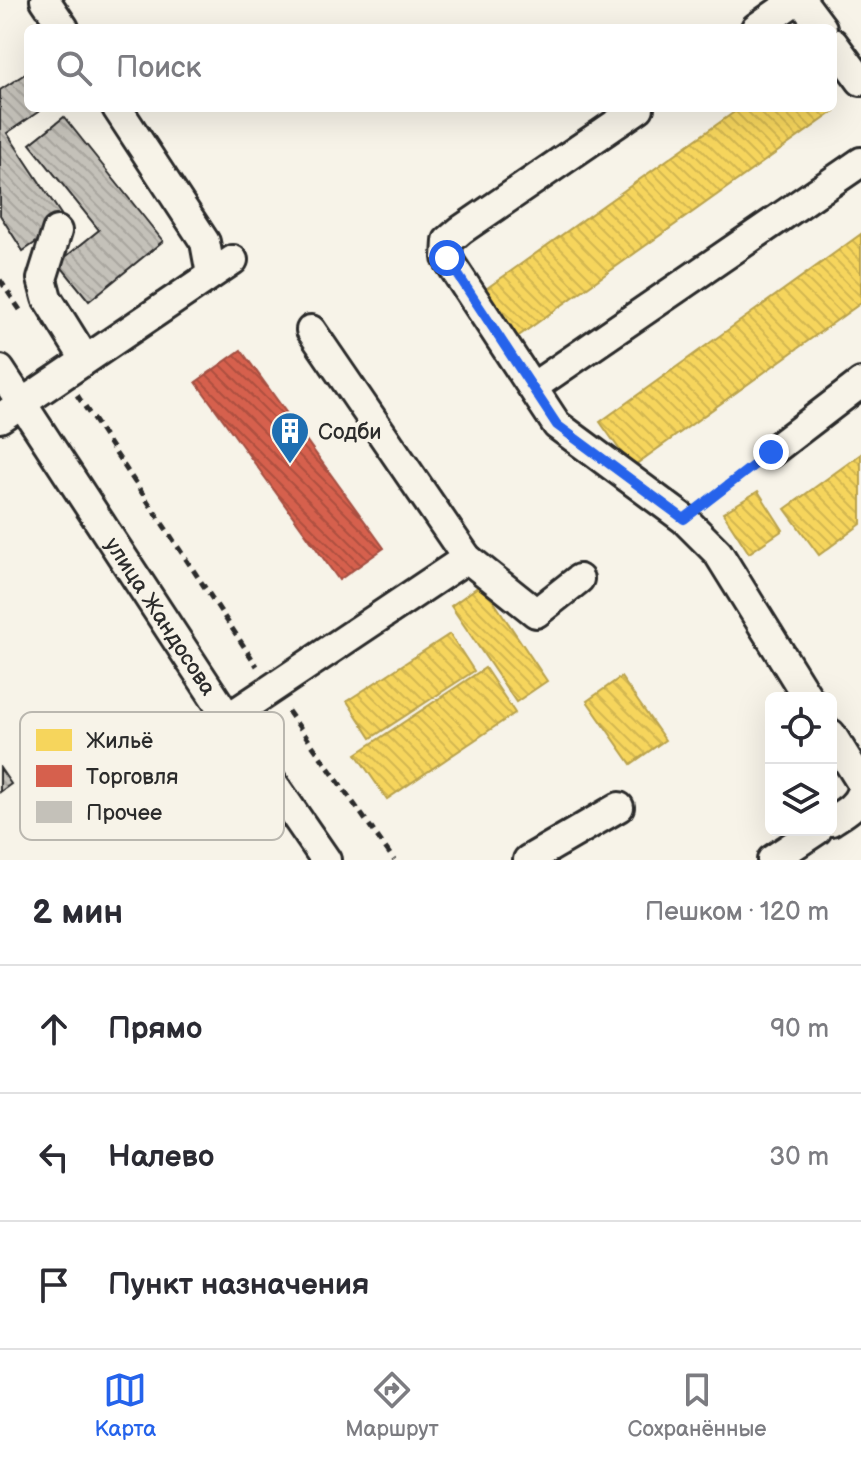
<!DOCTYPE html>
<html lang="ru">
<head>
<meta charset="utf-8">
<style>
  :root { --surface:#fff; --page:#f2f2f3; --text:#2b2b33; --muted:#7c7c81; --line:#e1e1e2; --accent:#2563eb }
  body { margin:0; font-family:"Balsamiq Sans",sans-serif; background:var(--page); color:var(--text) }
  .controls { position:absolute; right:24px; bottom:24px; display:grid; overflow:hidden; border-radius:12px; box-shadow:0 8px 32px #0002 }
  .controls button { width:72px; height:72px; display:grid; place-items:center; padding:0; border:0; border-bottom:2px solid var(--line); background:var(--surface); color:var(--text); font:40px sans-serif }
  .stop { position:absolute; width:24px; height:24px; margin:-18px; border:6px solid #2563eb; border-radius:50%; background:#fff }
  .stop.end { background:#2563eb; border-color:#fff; box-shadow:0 2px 8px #0008 }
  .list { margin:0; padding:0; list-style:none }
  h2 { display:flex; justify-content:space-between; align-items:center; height:104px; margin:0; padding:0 32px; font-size:34px }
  h2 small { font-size:26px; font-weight:400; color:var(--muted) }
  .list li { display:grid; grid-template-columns:52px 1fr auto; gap:24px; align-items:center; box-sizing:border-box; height:128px; padding:0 32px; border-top:2px solid var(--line) }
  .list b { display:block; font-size:30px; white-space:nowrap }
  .list em { font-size:26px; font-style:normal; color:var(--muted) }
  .icon { flex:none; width:44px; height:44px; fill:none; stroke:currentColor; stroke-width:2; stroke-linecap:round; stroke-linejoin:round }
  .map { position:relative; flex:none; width:861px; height:860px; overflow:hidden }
  .search { position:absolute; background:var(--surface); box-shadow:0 8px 32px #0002; left:24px; right:24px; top:24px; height:88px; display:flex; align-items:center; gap:20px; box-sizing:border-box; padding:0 28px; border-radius:12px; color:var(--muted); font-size:30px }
  .sheet { height:488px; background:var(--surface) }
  nav { display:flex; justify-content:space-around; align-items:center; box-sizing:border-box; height:112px; border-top:2px solid var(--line); background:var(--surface); font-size:22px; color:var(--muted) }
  nav a { display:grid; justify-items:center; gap:4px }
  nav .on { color:var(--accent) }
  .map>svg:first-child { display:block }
  .homes { fill:url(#homes-back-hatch); stroke:#b9a24d; stroke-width:2 }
  .shops { fill:url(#shops-back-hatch); stroke:#a35043; stroke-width:2 }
  .building { fill:url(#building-back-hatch); stroke:#2b2b2b; stroke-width:2 }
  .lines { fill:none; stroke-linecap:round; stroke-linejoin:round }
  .minor-casing { stroke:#2b2b2b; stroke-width:34 }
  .path { stroke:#2b2b2b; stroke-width:5; stroke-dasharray:8 6; stroke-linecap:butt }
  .minor { stroke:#f7f3e8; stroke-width:28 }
  .route { stroke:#2563eb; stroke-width:10 }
  .labels { text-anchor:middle; stroke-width:8; stroke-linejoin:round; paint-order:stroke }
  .poi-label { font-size:22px; fill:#2b2b2b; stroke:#f7f3e8; text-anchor:start }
  .street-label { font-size:22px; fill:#2b2b2b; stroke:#f7f3e8 }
  .key { fill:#f7f3e8; stroke:#bab7af; stroke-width:2 }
  .key-label { font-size:22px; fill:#2b2b2b }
</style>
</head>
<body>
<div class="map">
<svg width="861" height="860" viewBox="0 0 861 860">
  <defs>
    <pattern id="homes-back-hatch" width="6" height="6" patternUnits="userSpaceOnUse" patternTransform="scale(2)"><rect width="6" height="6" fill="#f6d55c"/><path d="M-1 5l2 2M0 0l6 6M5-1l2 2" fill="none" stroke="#d3b750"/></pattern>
    <pattern id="shops-back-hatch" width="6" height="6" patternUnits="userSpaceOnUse" patternTransform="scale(2)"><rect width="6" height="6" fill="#d6604d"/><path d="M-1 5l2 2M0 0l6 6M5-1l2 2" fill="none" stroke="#ae4f40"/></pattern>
    <pattern id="building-back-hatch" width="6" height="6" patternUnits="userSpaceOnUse" patternTransform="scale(2)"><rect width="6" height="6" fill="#c4c1b9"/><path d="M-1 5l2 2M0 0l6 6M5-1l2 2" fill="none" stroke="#a9a69f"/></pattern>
  </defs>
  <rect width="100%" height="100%" fill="#f7f3e8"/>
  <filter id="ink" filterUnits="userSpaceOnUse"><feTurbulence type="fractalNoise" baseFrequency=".0125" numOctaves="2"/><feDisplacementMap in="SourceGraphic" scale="16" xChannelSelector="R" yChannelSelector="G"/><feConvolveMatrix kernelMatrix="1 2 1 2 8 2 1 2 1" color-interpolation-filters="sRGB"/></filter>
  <g filter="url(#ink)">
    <g class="homes">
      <polygon points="740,108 833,108 835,111 510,342 476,296"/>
      <polygon points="861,234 861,303 632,467 600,422"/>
      <polygon points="861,454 861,524 819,555 785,509"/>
      <polygon points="758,491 783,530 749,553 723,513"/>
      <polygon points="482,584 547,681 516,702 451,606"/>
      <polygon points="450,634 474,671 371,738 347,701"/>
      <polygon points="485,668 515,713 387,799 356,754"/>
      <polygon points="621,677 665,740 631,764 587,701"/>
    </g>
    <polygon class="shops" points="241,350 384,548 339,580 196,382"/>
    <g class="building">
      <polygon points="28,72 28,108 44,108 7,133 66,222 23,251 0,215 0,90"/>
      <polygon points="64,117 163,241 89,301 58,263 99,230 30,144"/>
      <polygon points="0,768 11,784 0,792"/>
    </g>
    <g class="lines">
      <g class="minor-casing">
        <g id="minor">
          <polyline points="45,0 64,28"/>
          <polyline points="801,0 822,28"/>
          <polyline points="756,28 796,0"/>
          <polyline points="833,43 861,81"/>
          <polyline points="117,108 205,242 211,274"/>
          <polyline points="639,108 461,230 448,241 447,258 557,425 684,519 718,553 808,698"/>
          <polyline points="57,231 42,279 47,298 85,359"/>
          <polyline points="311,330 467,558 536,613 579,579"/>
          <path id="s1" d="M0 370 228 718 326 860"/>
          <polyline points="533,387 861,162"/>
          <polyline points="0,418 233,260"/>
          <polyline points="771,452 861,383"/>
          <polyline points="228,718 467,558"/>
          <polyline points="831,734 861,782"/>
          <path d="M831 821C843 813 856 807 861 793"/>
          <polyline points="528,860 619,807"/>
          <polyline points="772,860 817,830"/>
        </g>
      </g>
      <g class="path">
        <polyline points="0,280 20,310"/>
        <polyline points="77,395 257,666"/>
        <polyline points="704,503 750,468"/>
        <polyline points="288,711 394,860"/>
      </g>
      <use href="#minor" class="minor"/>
    </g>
  </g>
  <g class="lines" filter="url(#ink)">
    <polyline class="route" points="447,258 557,425 684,519 771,452"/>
  </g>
  <defs>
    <g id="building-pin" transform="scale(2)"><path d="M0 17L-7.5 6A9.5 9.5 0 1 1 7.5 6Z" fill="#1f6fb2" stroke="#f7f3e8"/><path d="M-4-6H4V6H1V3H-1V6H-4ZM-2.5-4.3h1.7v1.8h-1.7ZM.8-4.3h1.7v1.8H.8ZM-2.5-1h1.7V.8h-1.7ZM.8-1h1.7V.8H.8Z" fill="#fff"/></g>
  </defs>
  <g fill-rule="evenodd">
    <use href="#building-pin" x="290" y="431"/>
  </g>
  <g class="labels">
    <g class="poi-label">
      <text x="318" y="439">Содби</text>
    </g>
    <g class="street-label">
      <text dy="8" stroke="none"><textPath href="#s1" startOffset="294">улица Жандосова</textPath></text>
    </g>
  </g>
  <rect x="20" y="712" width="264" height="128" rx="12" class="key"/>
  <rect x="36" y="729" width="36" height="22" fill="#f6d55c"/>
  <rect x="36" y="765" width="36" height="22" fill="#d6604d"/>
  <rect x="36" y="801" width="36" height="22" fill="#c4c1b9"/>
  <g class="key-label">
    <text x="86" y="748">Жильё</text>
    <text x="86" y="784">Торговля</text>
    <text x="86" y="820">Прочее</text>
  </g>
</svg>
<div class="controls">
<button><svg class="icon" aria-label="locate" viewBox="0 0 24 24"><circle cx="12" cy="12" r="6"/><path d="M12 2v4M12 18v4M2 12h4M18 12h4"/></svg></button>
<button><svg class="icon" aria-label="layers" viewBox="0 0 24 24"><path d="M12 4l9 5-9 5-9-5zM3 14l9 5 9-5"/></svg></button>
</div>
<div class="stop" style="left:447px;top:258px"></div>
<div class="stop end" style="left:771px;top:452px"></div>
<div class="search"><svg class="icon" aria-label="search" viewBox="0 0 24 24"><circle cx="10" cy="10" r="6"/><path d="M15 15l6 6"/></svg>Поиск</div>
</div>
<section class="sheet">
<h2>2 мин<small>Пешком · 120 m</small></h2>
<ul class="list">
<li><svg class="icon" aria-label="ahead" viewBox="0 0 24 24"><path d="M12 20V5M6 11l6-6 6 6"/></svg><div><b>Прямо</b></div><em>90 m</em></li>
<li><svg class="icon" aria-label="left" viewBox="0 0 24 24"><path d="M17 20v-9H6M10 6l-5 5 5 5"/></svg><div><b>Налево</b></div><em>30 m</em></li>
<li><svg class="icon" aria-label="arrive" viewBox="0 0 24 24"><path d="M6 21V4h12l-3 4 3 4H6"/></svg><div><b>Пункт назначения</b></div></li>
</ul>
</section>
<nav>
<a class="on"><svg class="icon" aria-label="map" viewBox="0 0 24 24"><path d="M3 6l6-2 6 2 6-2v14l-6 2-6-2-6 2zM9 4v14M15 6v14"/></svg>Карта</a>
<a><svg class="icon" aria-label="directions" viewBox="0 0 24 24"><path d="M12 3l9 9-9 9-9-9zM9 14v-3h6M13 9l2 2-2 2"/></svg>Маршрут</a>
<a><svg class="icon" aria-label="saved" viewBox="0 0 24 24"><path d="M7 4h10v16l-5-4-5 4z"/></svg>Сохранённые</a>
</nav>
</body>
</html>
